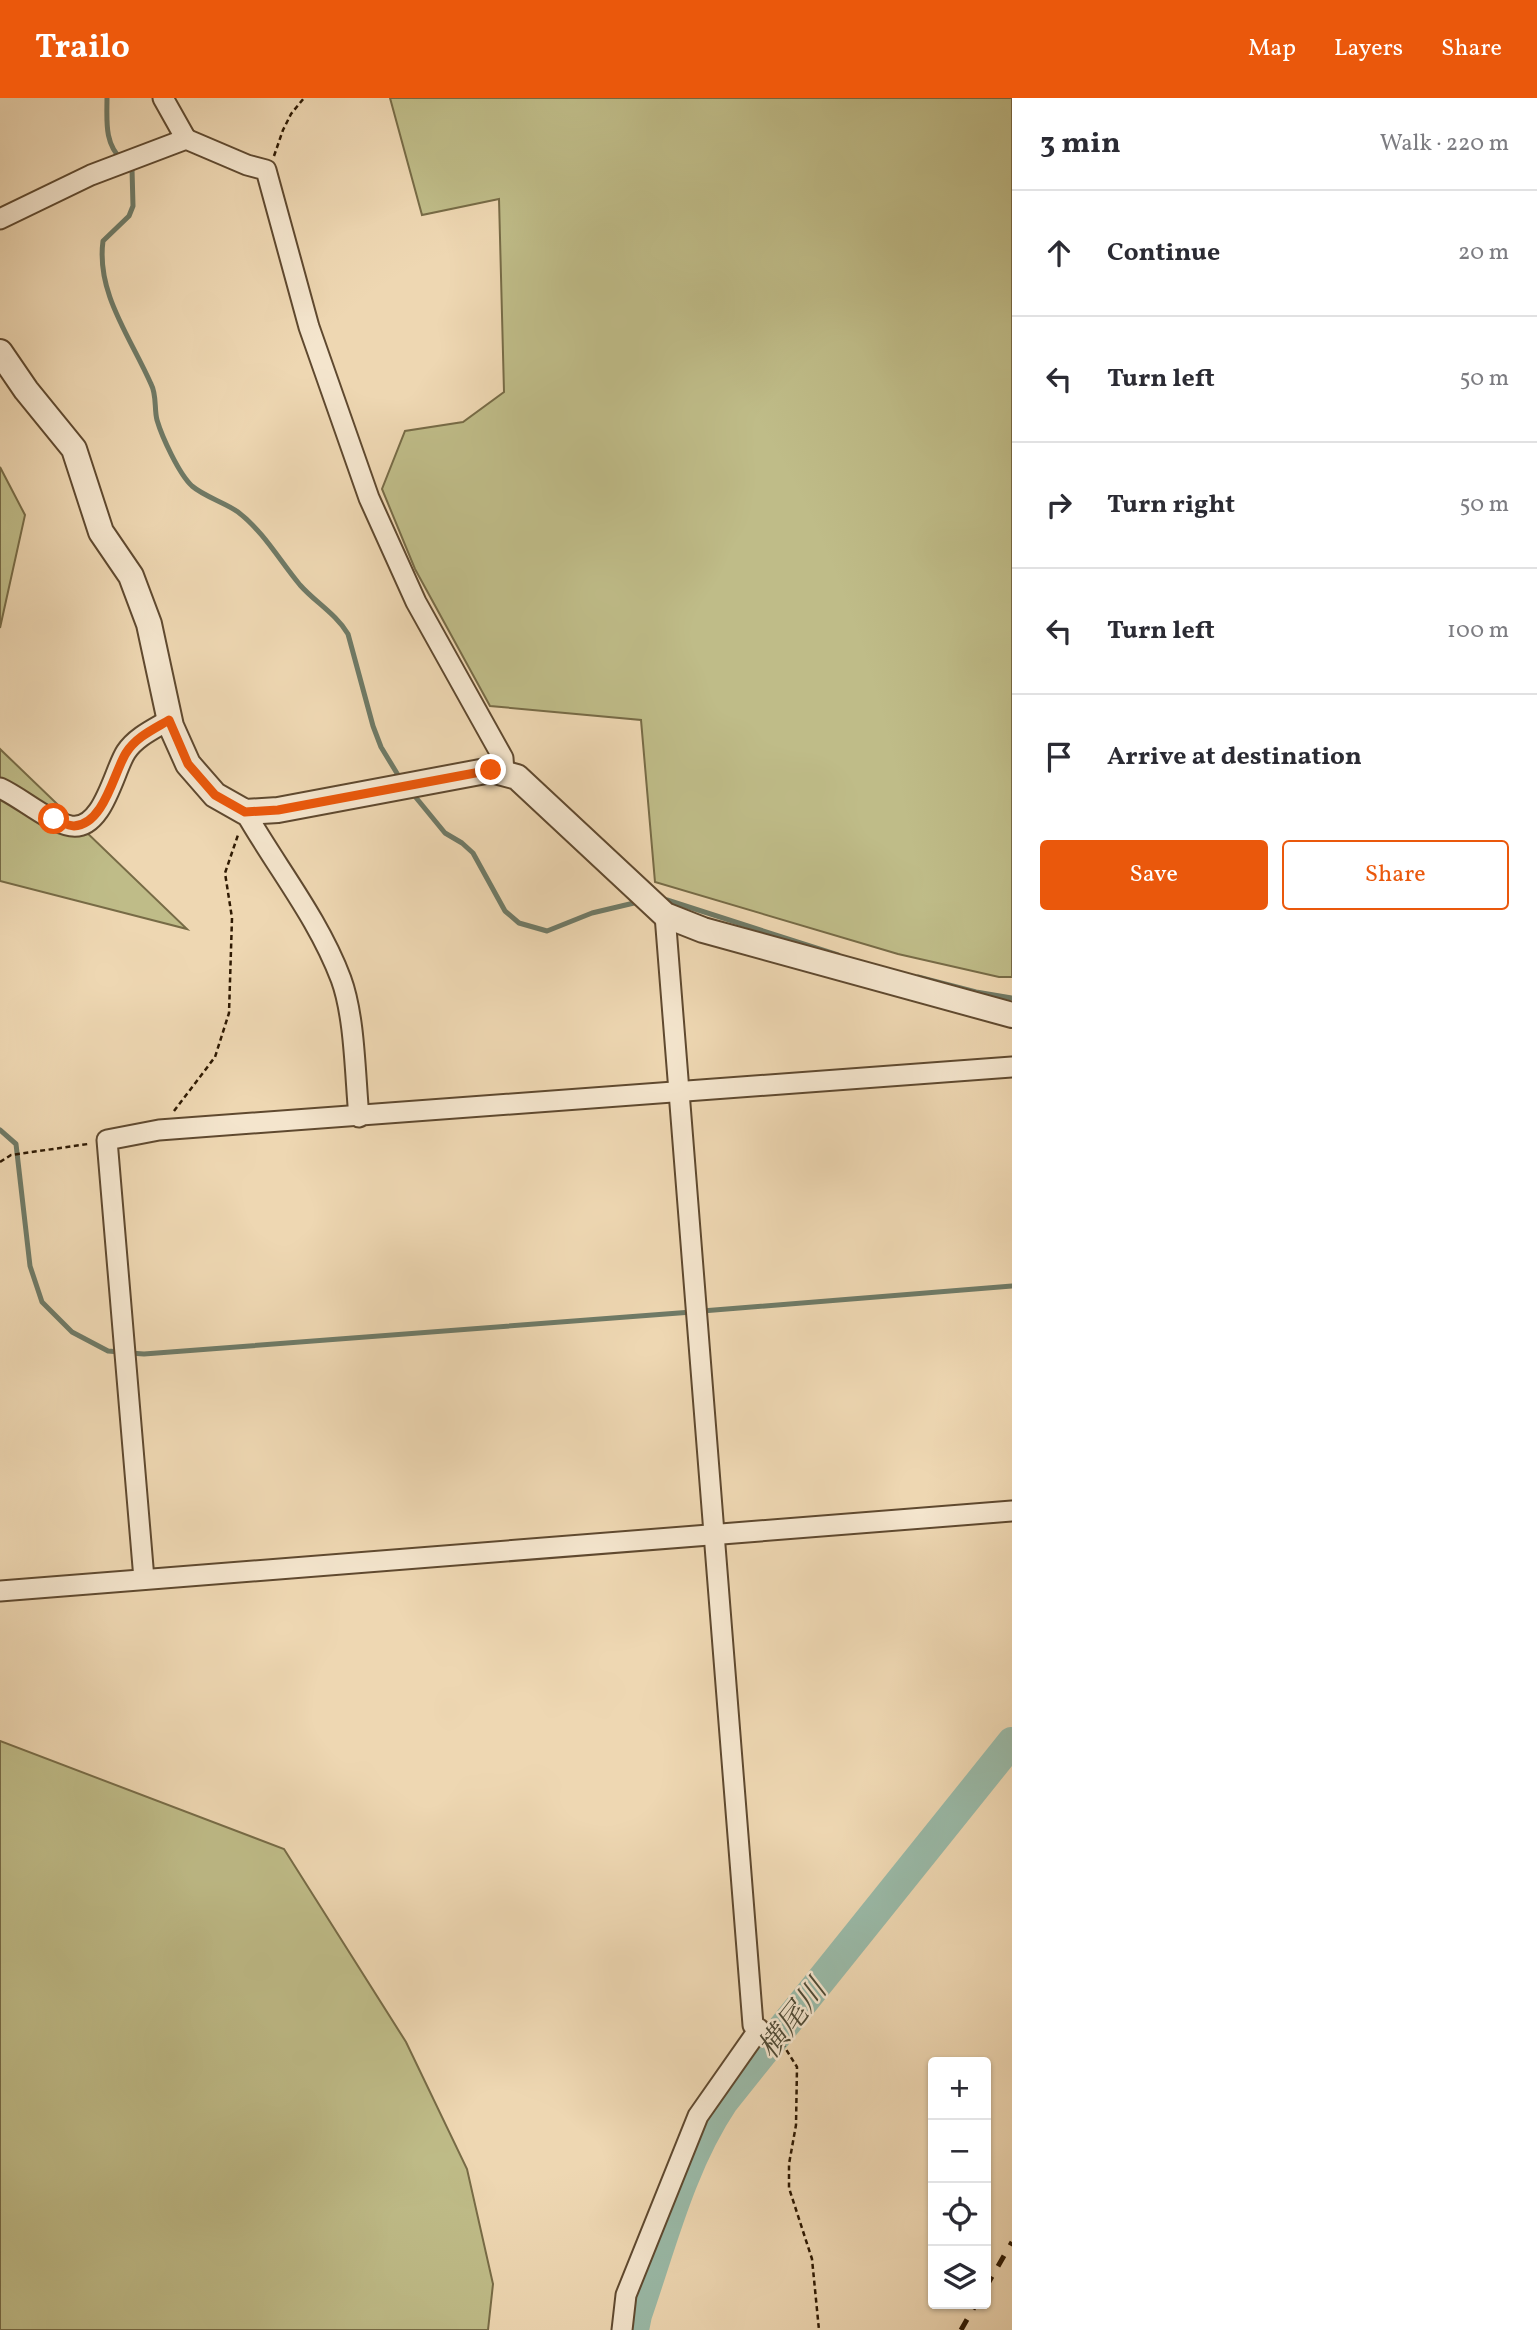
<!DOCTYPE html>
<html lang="en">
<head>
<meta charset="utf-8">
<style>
  :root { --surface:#fff; --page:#f2f2f3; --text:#2b2b33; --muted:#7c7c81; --line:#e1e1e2; --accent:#ea580c }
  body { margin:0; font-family:Vollkorn,"Noto Serif JP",serif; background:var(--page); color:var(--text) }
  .controls { position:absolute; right:21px; bottom:21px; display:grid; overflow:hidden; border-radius:7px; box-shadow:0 2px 5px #0004 }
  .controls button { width:63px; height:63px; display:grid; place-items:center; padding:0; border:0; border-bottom:2px solid var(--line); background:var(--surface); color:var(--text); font:35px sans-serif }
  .stop { position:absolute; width:21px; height:21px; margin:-16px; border:5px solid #ea580c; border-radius:50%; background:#fff }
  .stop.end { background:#ea580c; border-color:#fff; box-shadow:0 2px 7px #0008 }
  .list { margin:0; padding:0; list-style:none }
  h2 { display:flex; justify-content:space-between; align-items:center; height:91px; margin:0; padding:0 28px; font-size:30px }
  h2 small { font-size:23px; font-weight:400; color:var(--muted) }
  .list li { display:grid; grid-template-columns:46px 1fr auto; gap:21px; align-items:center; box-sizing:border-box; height:126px; padding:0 28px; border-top:2px solid var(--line) }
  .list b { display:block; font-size:26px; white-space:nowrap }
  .list em { font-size:23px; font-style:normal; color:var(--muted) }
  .actions { display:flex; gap:14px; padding:21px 28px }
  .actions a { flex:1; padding:16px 0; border:2px solid var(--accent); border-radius:7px; text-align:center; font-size:24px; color:var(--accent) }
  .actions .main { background:var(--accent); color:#fff }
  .icon { flex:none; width:38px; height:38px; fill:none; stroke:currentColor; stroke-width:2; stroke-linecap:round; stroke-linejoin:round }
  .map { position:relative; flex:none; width:1012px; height:2232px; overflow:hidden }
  header { display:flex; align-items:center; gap:42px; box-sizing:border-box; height:98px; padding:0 35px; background:var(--accent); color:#fff }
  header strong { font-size:33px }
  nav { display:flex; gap:38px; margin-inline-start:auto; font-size:24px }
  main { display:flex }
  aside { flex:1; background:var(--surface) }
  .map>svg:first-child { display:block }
  .green { fill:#bfbc88; stroke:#776b46; stroke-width:2 }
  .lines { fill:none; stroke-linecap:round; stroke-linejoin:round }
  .stream { stroke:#6f7a66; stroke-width:5 }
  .river { stroke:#9abaa8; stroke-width:30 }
  .minor-casing { stroke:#5f492f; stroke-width:23 }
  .tertiary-casing { stroke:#5f492f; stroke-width:28 }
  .path { stroke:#2f1a03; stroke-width:2.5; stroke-dasharray:5 3.5; stroke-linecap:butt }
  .minor { stroke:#f4e5cd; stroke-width:19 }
  .tertiary { stroke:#f4e5cd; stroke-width:24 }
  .rail { stroke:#2f1a03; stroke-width:5; stroke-dasharray:12 12; stroke-linecap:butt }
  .route { stroke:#ea580c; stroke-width:9 }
  .labels { text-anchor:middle; stroke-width:5; stroke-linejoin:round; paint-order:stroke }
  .water-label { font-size:30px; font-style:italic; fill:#4f4a35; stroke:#f4e5cd }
</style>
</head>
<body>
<header>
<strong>Trailo</strong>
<nav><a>Map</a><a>Layers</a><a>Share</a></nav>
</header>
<main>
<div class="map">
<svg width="1012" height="2232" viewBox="0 0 1012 2232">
  <rect width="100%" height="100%" fill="#eed7b2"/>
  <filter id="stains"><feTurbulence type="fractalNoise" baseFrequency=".00286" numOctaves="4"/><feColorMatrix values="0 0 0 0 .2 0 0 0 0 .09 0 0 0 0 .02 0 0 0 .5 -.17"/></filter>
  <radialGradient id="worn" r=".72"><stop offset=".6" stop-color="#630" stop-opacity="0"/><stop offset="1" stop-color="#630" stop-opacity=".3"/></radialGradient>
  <g class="green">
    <polygon points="390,0 1012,0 1012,879 999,879 898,856 655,784 641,622 490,608 415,471 382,391 405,333 463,324 504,294 499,101 422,117"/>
    <polygon points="0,369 25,417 0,530"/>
    <polygon points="0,651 187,831 0,783"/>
    <polygon points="0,1643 284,1751 406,1944 467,2071 493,2186 488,2232 0,2232"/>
  </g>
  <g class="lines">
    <g class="stream">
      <path d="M107 0C107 23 104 45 122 62"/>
      <path d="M129 68 132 71 133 108 129 118 103 143C96 195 131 240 151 286 157 297 154 311 157 322 162 339 179 376 192 388 205 399 224 404 238 414 263 433 280 463 300 487 315 504 336 516 348 536L373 628 381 649 398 677"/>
      <polyline points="413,696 445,735 462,745 473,755 505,813 519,825 547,833 592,815 634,805"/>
      <polyline points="661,802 667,802 838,857"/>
      <polyline points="918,879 976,894 1012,900"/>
      <polyline points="0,1032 16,1046 30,1168 42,1204 72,1234 108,1253 120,1254"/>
      <polyline points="702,1213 1012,1188"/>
      <polyline points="130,1255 144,1256 692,1214"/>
    </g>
    <path class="river" d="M634 2232 637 2217C662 2145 681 2067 724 2003L1012 1644"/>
    <g class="minor-casing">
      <g id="minor">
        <polyline points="163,0 186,41"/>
        <polyline points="0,121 91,77 186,41 247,67 266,72 309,229 369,400 416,504 503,660 504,674"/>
        <path d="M0 690C22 700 48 724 71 728 103 733 114 672 126 654 136 639 154 631 169 622"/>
        <path d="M245 714C277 770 318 820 341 881 355 919 355 978 359 1019"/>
        <polyline points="144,1481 107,1042 159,1032 1012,969"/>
        <polyline points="0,1493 1012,1413"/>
        <polyline points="622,2232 626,2197 698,2018 759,1931 753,1927 665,817"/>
      </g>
    </g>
    <g class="tertiary-casing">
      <polyline id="tertiary" points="0,254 26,292 74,351 101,434 131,478 149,526 171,628 188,666 215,697 245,714 278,712 491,672 517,679 665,817 703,832 1012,917"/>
    </g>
    <g class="path">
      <polyline points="274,58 283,32 291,16 304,0"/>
      <polyline points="174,1013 215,959 229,915 232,820 225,775 238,737"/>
      <polyline points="0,1064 11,1057 88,1046"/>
      <polyline points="774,1941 784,1948 797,1969 796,2027 789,2066 789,2090 812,2161 819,2232"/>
    </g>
    <use href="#minor" class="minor"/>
    <use href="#tertiary" class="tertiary"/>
    <g class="rail">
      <polyline points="986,2189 1012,2144"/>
      <polyline points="961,2232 976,2206"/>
    </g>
  </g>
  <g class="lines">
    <path class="route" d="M54 721C60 723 68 728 74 728 104 727 114 674 126 655 136 639 154 631 169 622L188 666 215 697 245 714 278 712 491 672"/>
  </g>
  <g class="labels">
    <g class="water-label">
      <text transform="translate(792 1921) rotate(-52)" y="10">横尾川</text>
    </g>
  </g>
  <rect width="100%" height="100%" filter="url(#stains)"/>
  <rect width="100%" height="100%" fill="url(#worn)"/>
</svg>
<div class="controls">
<button>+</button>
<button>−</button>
<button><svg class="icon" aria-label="locate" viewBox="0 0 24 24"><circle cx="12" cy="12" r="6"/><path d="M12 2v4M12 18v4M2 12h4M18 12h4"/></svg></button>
<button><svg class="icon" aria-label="layers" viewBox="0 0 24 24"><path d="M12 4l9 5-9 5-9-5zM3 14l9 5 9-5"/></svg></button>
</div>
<div class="stop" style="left:54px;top:721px"></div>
<div class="stop end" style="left:491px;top:672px"></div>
</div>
<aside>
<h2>3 min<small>Walk · 220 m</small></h2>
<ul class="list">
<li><svg class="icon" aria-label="ahead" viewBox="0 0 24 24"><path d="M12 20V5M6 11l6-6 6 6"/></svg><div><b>Continue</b></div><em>20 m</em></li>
<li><svg class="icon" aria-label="left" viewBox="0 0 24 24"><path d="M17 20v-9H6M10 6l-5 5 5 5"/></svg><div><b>Turn left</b></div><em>50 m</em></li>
<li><svg class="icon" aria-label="right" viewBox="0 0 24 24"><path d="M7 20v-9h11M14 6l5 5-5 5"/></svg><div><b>Turn right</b></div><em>50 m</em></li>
<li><svg class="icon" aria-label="left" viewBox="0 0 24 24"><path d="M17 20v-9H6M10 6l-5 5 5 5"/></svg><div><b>Turn left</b></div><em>100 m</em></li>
<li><svg class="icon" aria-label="arrive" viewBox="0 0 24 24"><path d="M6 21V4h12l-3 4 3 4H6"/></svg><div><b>Arrive at destination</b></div></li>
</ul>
<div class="actions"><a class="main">Save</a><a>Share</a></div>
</aside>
</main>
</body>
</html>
